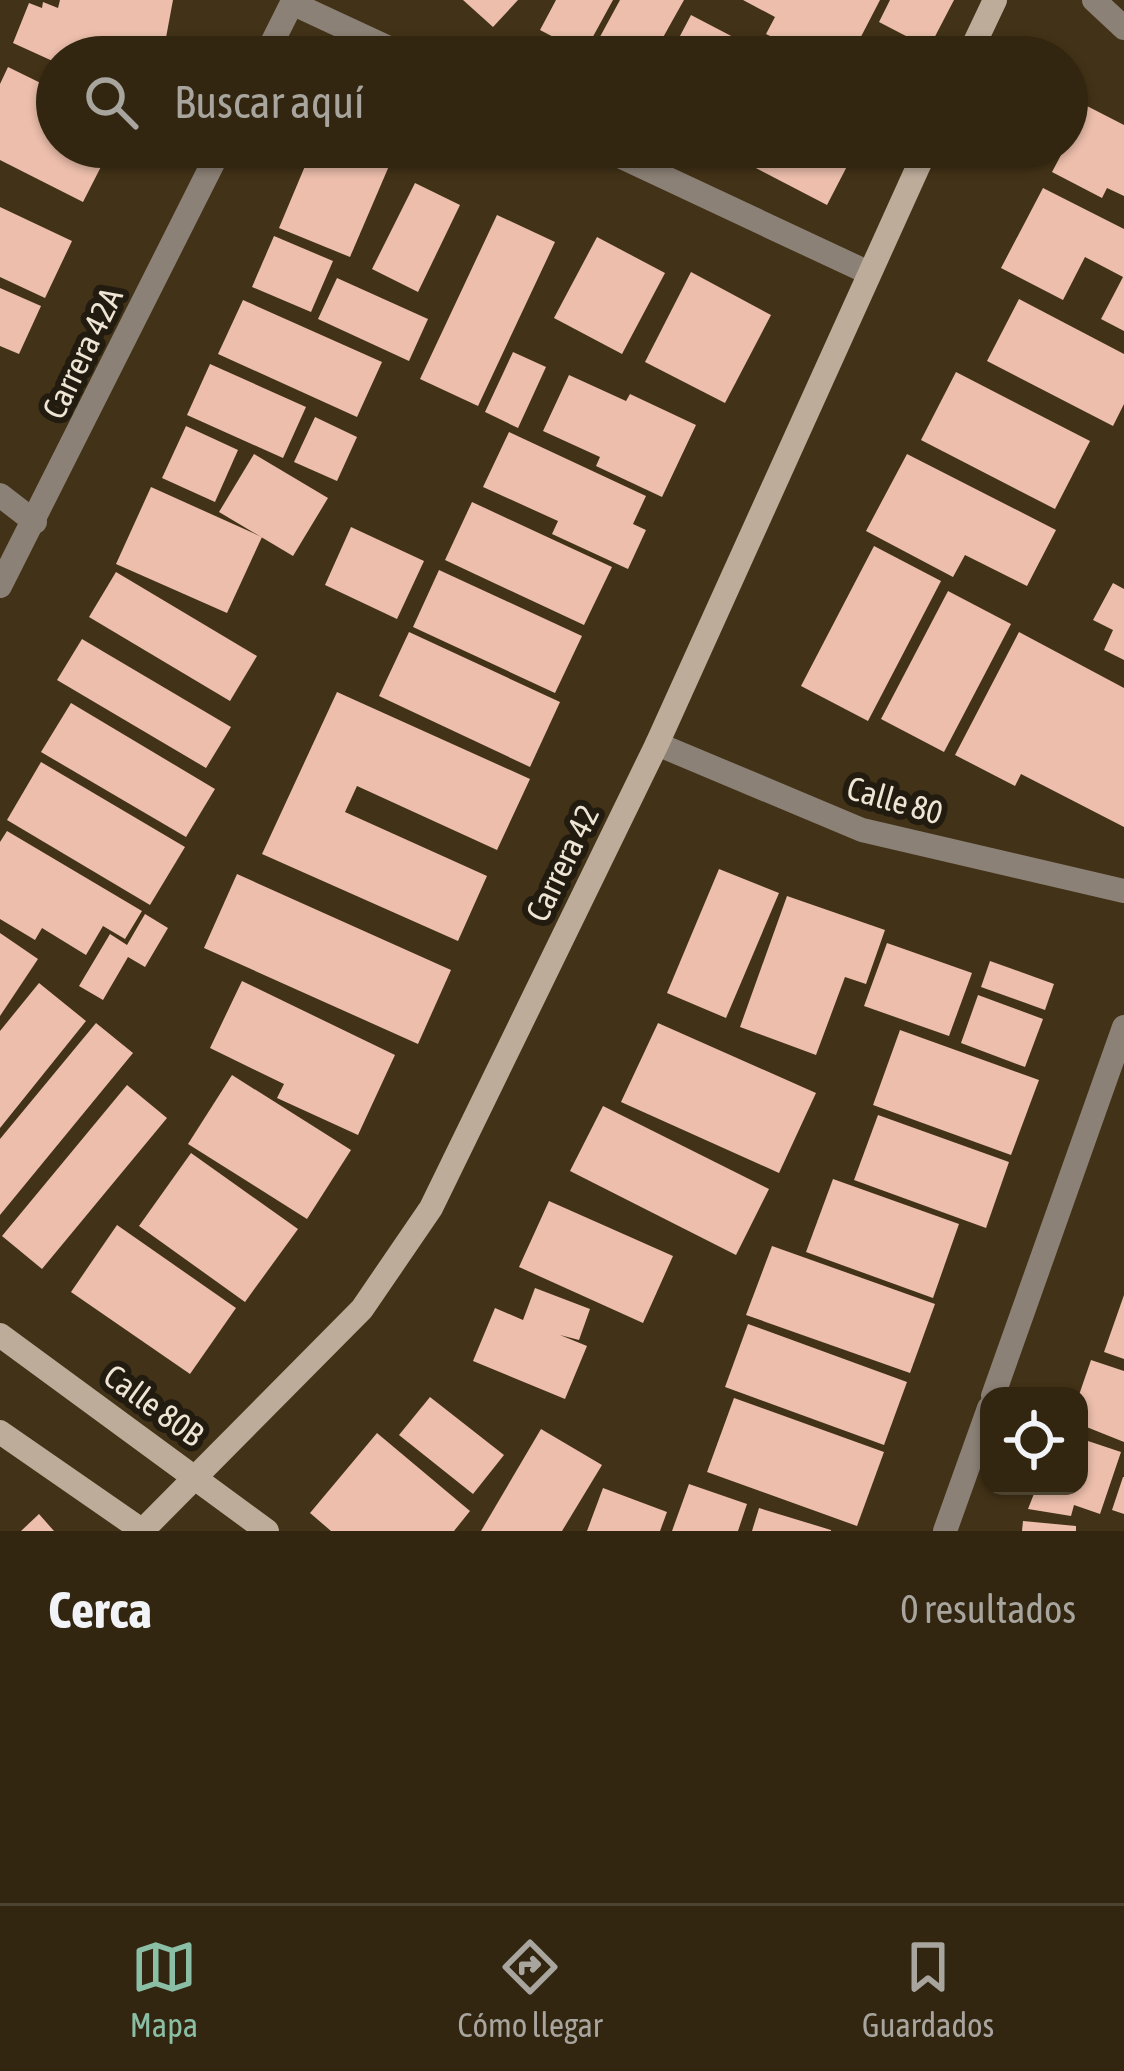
<!DOCTYPE html>
<html lang="es">
<head>
<meta charset="utf-8">
<style>
  :root { --surface:#322611; --page:#3a2e1a; --text:#f1f3f6; --muted:#a8a59f; --line:#4d4331; --accent:#8abfa5 }
  body { margin:0; font-family:"Asap Condensed",sans-serif; background:var(--page); color:var(--text) }
  .controls { position:absolute; right:36px; bottom:36px; display:grid; overflow:hidden; border-radius:24px; box-shadow:0 3px 9px #0004 }
  .controls button { width:108px; height:108px; display:grid; place-items:center; padding:0; border:0; border-bottom:3px solid var(--line); background:var(--surface); color:var(--text); font:60px sans-serif }
  .list { margin:0; padding:0; list-style:none }
  h2 { display:flex; justify-content:space-between; align-items:center; height:156px; margin:0; padding:0 48px; font-size:51px }
  h2 small { font-size:39px; font-weight:400; color:var(--muted) }
  .icon { flex:none; width:66px; height:66px; fill:none; stroke:currentColor; stroke-width:2; stroke-linecap:round; stroke-linejoin:round }
  .map { position:relative; flex:none; width:1124px; height:1531px; overflow:hidden }
  .search { position:absolute; background:var(--surface); box-shadow:0 3px 9px #0004; left:36px; right:36px; top:36px; height:132px; display:flex; align-items:center; gap:30px; box-sizing:border-box; padding:0 42px; border-radius:66px; color:var(--muted); font-size:45px }
  .sheet { height:372px; background:var(--surface) }
  nav { display:flex; justify-content:space-around; align-items:center; box-sizing:border-box; height:168px; border-top:3px solid var(--line); background:var(--surface); font-size:33px; color:var(--muted) }
  nav a { display:grid; justify-items:center; gap:6px }
  nav .on { color:var(--accent) }
  .map>svg:first-child { display:block }
  .building { fill:#ecbeab }
  .lines { fill:none; stroke-linecap:round; stroke-linejoin:round }
  .street { stroke:#8c8176; stroke-width:24 }
  .secondary { stroke:#bdac9a; stroke-width:24 }
  .labels { text-anchor:middle; stroke-width:12; stroke-linejoin:round; paint-order:stroke }
  .street-label { font-size:33px; fill:#efe5d5; stroke:#221b10 }
</style>
</head>
<body>
<div class="map">
<svg width="1124" height="1531" viewBox="0 0 1124 1531">
  <rect width="100%" height="100%" fill="#423217"/>
  <g class="building">
    <polygon points="60,0 173,0 165,43 159,57 57,57 57,63 13,43 29,3 42,8 43,2 58,8"/>
    <polygon points="463,0 518,0 493,27"/>
    <polygon points="556,0 613,0 584,53 540,30"/>
    <polygon points="620,0 684,0 652,57 589,57"/>
    <polygon points="743,0 880,0 851,56 837,48 833,57 782,57 788,45 766,34 775,17"/>
    <polygon points="890,0 954,0 929,48 879,22"/>
    <polygon points="691,15 760,51 757,57 669,57"/>
    <polygon points="8,67 57,91 57,147 111,147 83,202 0,160 0,84"/>
    <polygon points="1087,106 1124,125 1124,196 1107,188 1102,198 1052,172"/>
    <polygon points="313,147 365,147 392,159 350,257 279,228"/>
    <polygon points="727,147 857,147 827,205 725,152"/>
    <polygon points="415,183 460,205 418,292 372,269"/>
    <polygon points="1043,188 1124,229 1124,331 1101,319 1123,277 1085,257 1063,300 1001,268"/>
    <polygon points="0,207 72,241 45,298 0,277"/>
    <polygon points="497,215 555,242 478,406 420,379"/>
    <polygon points="274,236 333,261 311,312 252,287"/>
    <polygon points="597,237 665,273 622,354 554,318"/>
    <polygon points="691,272 771,315 725,403 645,362"/>
    <polygon points="337,278 428,319 409,361 318,319"/>
    <polygon points="0,288 41,306 19,354 0,346"/>
    <polygon points="1019,299 1124,354 1124,404 1113,426 987,361"/>
    <polygon points="243,300 382,362 357,417 218,354"/>
    <polygon points="513,352 546,367 518,428 485,412"/>
    <polygon points="210,364 306,407 283,458 187,415"/>
    <polygon points="956,372 1090,441 1055,509 921,440"/>
    <polygon points="569,375 626,401 630,394 696,425 662,497 596,466 600,457 543,431"/>
    <polygon points="315,417 357,437 337,481 294,462"/>
    <polygon points="186,426 238,450 215,502 162,478"/>
    <polygon points="509,432 646,496 633,524 646,530 628,569 552,534 558,521 483,487"/>
    <polygon points="254,454 328,498 293,556 219,512"/>
    <polygon points="907,454 1056,530 1027,586 965,555 953,577 866,531"/>
    <polygon points="151,487 262,537 227,613 116,564"/>
    <polygon points="472,502 612,567 584,625 445,560"/>
    <polygon points="351,527 424,561 397,619 325,585"/>
    <polygon points="874,546 941,581 868,721 801,686"/>
    <polygon points="439,570 582,636 555,693 413,627"/>
    <polygon points="116,572 257,656 230,701 89,617"/>
    <polygon points="1113,583 1124,589 1124,660 1104,650 1113,630 1093,620"/>
    <polygon points="948,591 1011,624 944,752 881,719"/>
    <polygon points="409,632 560,702 530,767 379,696"/>
    <polygon points="1019,632 1124,688 1124,827 1021,774 1015,786 955,755"/>
    <polygon points="82,639 231,727 206,768 57,680"/>
    <polygon points="337,692 530,779 497,850 357,786 345,812 487,876 458,941 262,854"/>
    <polygon points="71,703 215,789 186,837 41,752"/>
    <polygon points="41,762 185,847 150,905 7,820"/>
    <polygon points="7,831 142,911 125,939 103,926 86,955 42,928 35,940 0,919 0,842"/>
    <polygon points="719,869 779,893 726,1018 667,993"/>
    <polygon points="237,874 451,970 418,1044 204,948"/>
    <polygon points="787,896 885,930 866,984 845,977 816,1055 740,1027"/>
    <polygon points="145,914 168,928 145,967 128,957 103,1000 79,986 110,934 127,945"/>
    <polygon points="0,933 38,959 0,1016"/>
    <polygon points="887,943 972,973 949,1036 864,1006"/>
    <polygon points="990,961 1054,984 1045,1010 981,987"/>
    <polygon points="242,981 395,1055 358,1135 277,1098 284,1084 210,1048"/>
    <polygon points="39,983 86,1021 0,1128 0,1031"/>
    <polygon points="978,995 1043,1019 1025,1067 961,1043"/>
    <polygon points="96,1023 133,1053 0,1215 0,1139"/>
    <polygon points="658,1023 816,1093 779,1173 621,1102"/>
    <polygon points="900,1030 1039,1080 1011,1155 873,1105"/>
    <polygon points="232,1075 351,1150 307,1219 188,1144"/>
    <polygon points="127,1085 167,1118 42,1269 2,1236"/>
    <polygon points="603,1106 769,1189 736,1255 570,1171"/>
    <polygon points="878,1115 1009,1162 986,1228 854,1180"/>
    <polygon points="191,1153 298,1229 245,1302 139,1226"/>
    <polygon points="833,1179 959,1224 933,1298 806,1252"/>
    <polygon points="549,1201 673,1256 643,1323 519,1267"/>
    <polygon points="117,1225 236,1308 190,1374 71,1292"/>
    <polygon points="772,1246 935,1304 910,1373 746,1315"/>
    <polygon points="535,1288 590,1309 579,1340 560,1335 587,1346 565,1399 473,1361 495,1308 523,1320"/>
    <polygon points="1124,1295 1124,1359 1104,1352"/>
    <polygon points="748,1324 907,1382 884,1445 725,1387"/>
    <polygon points="1091,1360 1124,1371 1124,1442 1079,1424 1079,1395"/>
    <polygon points="430,1397 504,1455 473,1494 399,1435"/>
    <polygon points="734,1398 884,1452 857,1526 707,1472"/>
    <polygon points="541,1429 602,1465 562,1531 481,1531"/>
    <polygon points="377,1433 470,1511 454,1531 331,1531 310,1513"/>
    <polygon points="1079,1438 1121,1452 1100,1514 1074,1505 1071,1516 1028,1509 1037,1486 1079,1486"/>
    <polygon points="1123,1477 1124,1477 1124,1514 1112,1510"/>
    <polygon points="689,1484 747,1504 738,1531 672,1531"/>
    <polygon points="603,1488 667,1512 660,1531 587,1531"/>
    <polygon points="759,1508 831,1530 831,1531 752,1531"/>
    <polygon points="39,1514 54,1531 21,1531"/>
    <polygon points="1023,1521 1076,1526 1076,1531 1022,1531"/>
  </g>
  <g class="lines">
    <g class="street">
      <polyline points="1094,0 1124,28"/>
      <polyline points="292,3 408,57"/>
      <polyline points="265,57 292,3"/>
      <polyline points="600,147 869,273"/>
      <polyline points="0,495 35,522"/>
      <polyline points="0,586 221,147"/>
      <polyline points="657,744 862,830 1124,891"/>
      <polyline points="993,1396 1124,1027"/>
      <polyline points="945,1531 989,1408"/>
    </g>
    <g class="secondary">
      <polyline points="968,57 995,0"/>
      <polyline points="0,1335 267,1531"/>
      <polyline points="0,1432 143,1531"/>
      <polyline points="142,1531 362,1309 431,1208 657,744 927,147"/>
    </g>
  </g>
  <g class="labels">
    <g class="street-label">
      <text transform="translate(82 353) rotate(-64)" y="12">Carrera 42A</text>
      <text transform="translate(895 800) rotate(16)" y="12">Calle 80</text>
      <text transform="translate(562 863) rotate(-64)" y="12">Carrera 42</text>
      <text transform="translate(154 1405) rotate(36)" y="12">Calle 80B</text>
    </g>
  </g>
</svg>
<div class="controls">
<button><svg class="icon" aria-label="locate" viewBox="0 0 24 24"><circle cx="12" cy="12" r="6"/><path d="M12 2v4M12 18v4M2 12h4M18 12h4"/></svg></button>
</div>
<div class="search"><svg class="icon" aria-label="search" viewBox="0 0 24 24"><circle cx="10" cy="10" r="6"/><path d="M15 15l6 6"/></svg>Buscar aquí</div>
</div>
<section class="sheet">
<h2>Cerca<small>0 resultados</small></h2>
<ul class="list">
</ul>
</section>
<nav>
<a class="on"><svg class="icon" aria-label="map" viewBox="0 0 24 24"><path d="M3 6l6-2 6 2 6-2v14l-6 2-6-2-6 2zM9 4v14M15 6v14"/></svg>Mapa</a>
<a><svg class="icon" aria-label="directions" viewBox="0 0 24 24"><path d="M12 3l9 9-9 9-9-9zM9 14v-3h6M13 9l2 2-2 2"/></svg>Cómo llegar</a>
<a><svg class="icon" aria-label="saved" viewBox="0 0 24 24"><path d="M7 4h10v16l-5-4-5 4z"/></svg>Guardados</a>
</nav>
</body>
</html>
